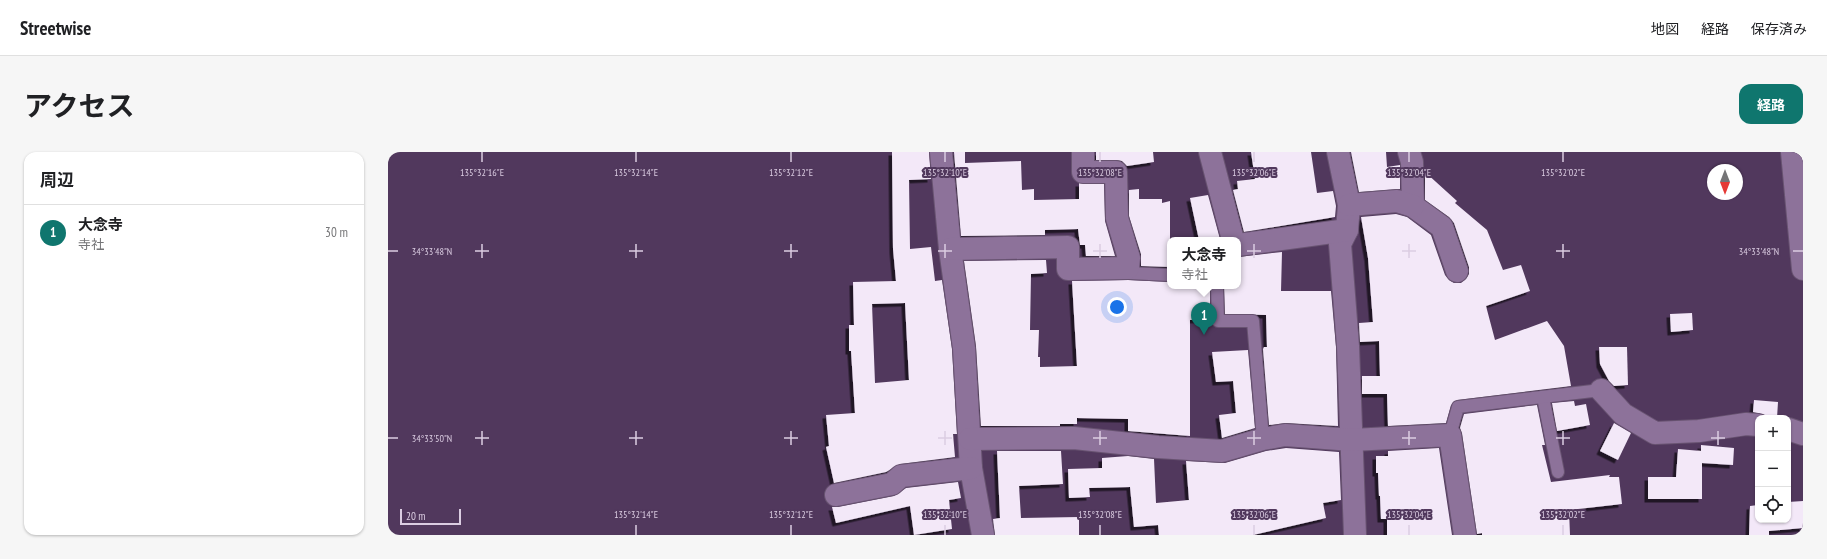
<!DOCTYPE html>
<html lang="ja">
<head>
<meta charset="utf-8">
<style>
  :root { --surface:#fff; --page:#f6f6f6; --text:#202124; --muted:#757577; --line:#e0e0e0; --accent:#0f766e }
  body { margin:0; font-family:"PT Sans Narrow","Noto Sans JP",sans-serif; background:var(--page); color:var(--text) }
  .controls { position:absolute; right:12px; bottom:12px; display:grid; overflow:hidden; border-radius:8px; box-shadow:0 1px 3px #0004 }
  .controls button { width:36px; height:36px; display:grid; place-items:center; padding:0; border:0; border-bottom:1px solid var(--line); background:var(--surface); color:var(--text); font:20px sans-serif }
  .compass { position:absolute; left:1319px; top:12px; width:36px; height:36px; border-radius:50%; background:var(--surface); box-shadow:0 1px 3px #0004; rotate:180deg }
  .scale { position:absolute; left:12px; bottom:10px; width:61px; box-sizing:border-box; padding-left:4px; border:2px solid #dbcde2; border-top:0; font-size:11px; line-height:14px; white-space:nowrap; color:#dbcde2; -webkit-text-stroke:3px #51385d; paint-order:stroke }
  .you { position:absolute; left:729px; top:155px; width:14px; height:14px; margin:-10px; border:3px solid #fff; border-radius:50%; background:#1a73e8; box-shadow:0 0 0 6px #1a73e833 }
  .badge { display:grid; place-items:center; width:26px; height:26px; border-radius:50%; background:var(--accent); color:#fff; font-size:13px; font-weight:700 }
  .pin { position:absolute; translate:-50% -33px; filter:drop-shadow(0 1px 2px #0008) }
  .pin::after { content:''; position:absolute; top:21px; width:14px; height:12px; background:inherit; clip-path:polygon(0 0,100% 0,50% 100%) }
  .popup { position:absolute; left:779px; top:85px; width:74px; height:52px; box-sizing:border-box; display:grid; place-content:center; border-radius:8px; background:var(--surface); filter:drop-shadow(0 1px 3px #0005); font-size:13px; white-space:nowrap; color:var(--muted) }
  .popup b { font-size:15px; color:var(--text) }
  .popup::after { content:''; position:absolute; left:50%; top:100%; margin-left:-8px; border:8px solid transparent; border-top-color:var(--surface) }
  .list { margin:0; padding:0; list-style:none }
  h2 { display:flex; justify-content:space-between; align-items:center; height:52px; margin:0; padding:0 16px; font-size:17px }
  h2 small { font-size:13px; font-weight:400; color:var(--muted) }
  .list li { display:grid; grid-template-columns:26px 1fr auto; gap:12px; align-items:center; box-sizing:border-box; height:56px; padding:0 16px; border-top:1px solid var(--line) }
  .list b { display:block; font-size:15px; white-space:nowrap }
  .list p { margin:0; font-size:13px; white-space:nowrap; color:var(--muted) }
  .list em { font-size:13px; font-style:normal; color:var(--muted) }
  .icon { flex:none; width:22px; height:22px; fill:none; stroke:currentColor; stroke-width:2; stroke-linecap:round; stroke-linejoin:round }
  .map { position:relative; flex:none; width:1415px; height:383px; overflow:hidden; border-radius:12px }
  header { display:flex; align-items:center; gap:24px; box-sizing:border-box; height:56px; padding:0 20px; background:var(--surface); border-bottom:1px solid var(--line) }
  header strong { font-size:19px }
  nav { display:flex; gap:22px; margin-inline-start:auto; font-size:14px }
  .intro { display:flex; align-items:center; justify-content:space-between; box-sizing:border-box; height:96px; padding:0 24px }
  h1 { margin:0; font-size:28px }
  .button { padding:10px 18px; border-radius:12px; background:var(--accent); color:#fff; font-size:14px; font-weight:700 }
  main { display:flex; gap:24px; padding:0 24px }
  aside { flex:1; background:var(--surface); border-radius:12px; box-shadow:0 1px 3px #0004 }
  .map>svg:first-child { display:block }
  .building { fill:#f3e8f8; fill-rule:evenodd; filter:url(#shadow) }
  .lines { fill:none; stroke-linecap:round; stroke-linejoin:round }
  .lane-casing { stroke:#685371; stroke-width:14 }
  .street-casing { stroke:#685371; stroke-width:24 }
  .lane { stroke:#8d729a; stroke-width:12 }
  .street { stroke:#8d729a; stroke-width:22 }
  .ticks { fill:none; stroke:#dbcde2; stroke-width:1.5 }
  .ticks-label { font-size:10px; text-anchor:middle; fill:#dbcde2; stroke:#51385d; stroke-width:4; stroke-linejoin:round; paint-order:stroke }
</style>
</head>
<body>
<header>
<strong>Streetwise</strong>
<nav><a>地図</a><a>経路</a><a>保存済み</a></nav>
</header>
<div class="intro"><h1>アクセス</h1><a class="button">経路</a></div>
<main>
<aside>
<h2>周辺<small></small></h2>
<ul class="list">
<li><span class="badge">1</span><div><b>大念寺</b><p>寺社</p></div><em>30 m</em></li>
</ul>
</aside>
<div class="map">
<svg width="1415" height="383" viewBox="0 0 1415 383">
  <defs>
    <filter id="shadow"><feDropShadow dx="-3.5" dy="3.5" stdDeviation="0" flood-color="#0009"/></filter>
  </defs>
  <rect width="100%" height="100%" fill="#51385d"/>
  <g class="building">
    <path d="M504 0H541L543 27 521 28 522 97 543 95 547 129 554 128 564 197 569 282H565L567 305 512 312 498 320 446 331 438 295 441 294 438 263 467 261 463 199H461V173H466L465 130 508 129 505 97ZM517 151 521 228 487 231 484 152Z"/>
    <polygon points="566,0 577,0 577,11 633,9 634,38 646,37 646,48 691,47 691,31 716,32 717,69 727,104 698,104 697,93 692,93 690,77 657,78 657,83 573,84"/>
    <polygon points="708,0 765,0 766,10 739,14 734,9 728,8 708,8"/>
    <polygon points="863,0 923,0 929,41 945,39 948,54 947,65 856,80 845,38 850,37 849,29 867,27"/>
    <polygon points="963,0 998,0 999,15 1012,13 1012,37 971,40"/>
    <polygon points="1037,20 1069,49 1067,51 1099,78 1115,118 1133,113 1142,139 1098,154 1107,188 1159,169 1176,194 1183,234 1069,248 1063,253 1058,271 1000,274 999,242 974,242 974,224 992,224 991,189 972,190 971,171 985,170 980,106 973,65 1008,62 1019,65 1043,83 1057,123 1061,128 1066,131 1073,131 1078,127 1081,122 1081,115 1066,71 1061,65 1037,48"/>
    <polygon points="751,37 751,47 774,47 774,51 782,49 782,115 753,114 753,102 741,64 741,38"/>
    <polygon points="820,43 832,87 811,88 802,46"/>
    <polygon points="894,100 893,139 943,139 948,195 950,274 898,271 881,273 875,197 876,195 879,195 878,163 837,162 836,134 850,134 850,105"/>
    <polygon points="658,108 659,121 643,122 642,178 651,178 650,205 652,205 652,215 689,214 684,129 740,128 782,130 782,134 822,134 822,167 802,168 802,284 740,279 740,267 689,266 689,272 672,272 672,274 593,274 588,194 576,109"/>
    <polygon points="1304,161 1305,178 1283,180 1282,162"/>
    <polygon points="1211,195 1239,195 1240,233 1226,234 1221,229 1212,212"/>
    <polygon points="860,198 867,276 834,286 831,263 848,261 845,229 828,230 824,200"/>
    <polygon points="1366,248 1390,250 1389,266 1380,266 1377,263 1365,260"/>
    <polygon points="1186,249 1187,254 1198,252 1202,273 1169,279 1164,251"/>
    <polygon points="1149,253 1157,293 1154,293 1163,330 1222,323 1221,325 1231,325 1234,352 1181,358 1182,383 1094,383 1094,381 1089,382 1074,281 1072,276 1076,262"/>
    <polygon points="1226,271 1243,281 1230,308 1212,299"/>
    <polygon points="1313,293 1346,296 1345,313 1314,311 1314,347 1260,347 1260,325 1288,325 1290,297 1313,299"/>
    <polygon points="898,296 951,300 953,348 935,351 938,366 865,383 771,383 770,373 746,375 742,335 701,336 702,345 681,346 680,317 714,316 714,306 740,304 766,307 768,351 801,348 798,309 837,311 878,299"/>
    <polygon points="1051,296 1064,383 999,383 999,367 993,367 992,344 991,344 990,321 988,321 988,304 1000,304 1000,299"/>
    <polygon points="609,299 673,299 675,332 631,334 633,366 691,365 691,383 607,383 605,367 612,366"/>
    <polygon points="570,330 573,346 561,348 564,377 526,383 522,354 448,371 444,355 450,355 506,344 518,336"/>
    <polygon points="1415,349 1415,376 1381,379 1381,383 1361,383 1362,354 1370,353 1370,368 1400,368 1400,350"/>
  </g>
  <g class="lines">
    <g class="lane-casing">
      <g id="lane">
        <polyline points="740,116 741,121 782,123"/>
        <polyline points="829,134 830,169 865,169 875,287"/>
        <polyline points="1155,245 1170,320"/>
        <polyline points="1062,283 1070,255 1213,238"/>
      </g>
    </g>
    <g class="street-casing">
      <g id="street">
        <polyline points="553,0 562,97 576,196 583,316 595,383"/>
        <polyline points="822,0 845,88"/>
        <polyline points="950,0 961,53 959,78 952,92 960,194 967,383"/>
        <polyline points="1021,0 1024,10 1025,54 1054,75 1069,119"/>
        <polyline points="1404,0 1415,117"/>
        <polyline points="961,53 1009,49 1025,54"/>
        <polyline points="850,93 959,78"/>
        <polyline points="562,97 680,95 680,117 740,116 741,106 729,66 728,20 695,20 695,0"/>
        <polyline points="1213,238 1235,262 1267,281 1311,279 1358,272 1370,273"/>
        <polyline points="1400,277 1415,282"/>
        <polyline points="582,287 686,286 770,295 834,299 875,287 897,283 964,288 1062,283 1077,383"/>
        <polyline points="448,343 504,332 513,324 583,316"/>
      </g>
    </g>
    <use href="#lane" class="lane"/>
    <use href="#street" class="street"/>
  </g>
  <path class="ticks" d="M94 0V10M248 0V10M403 0V10M557 0V10M712 0V10M866 0V10M1021 0V10M1175 0V10M94 92V106M248 92V106M403 92V106M557 92V106M712 92V106M866 92V106M1021 92V106M1175 92V106M0 99H10M87 99H101M241 99H255M396 99H410M550 99H564M705 99H719M859 99H873M1014 99H1028M1168 99H1182M1405 99H1415M94 279V293M248 279V293M403 279V293M557 279V293M712 279V293M866 279V293M1021 279V293M1175 279V293M1330 279V293M0 286H10M87 286H101M241 286H255M396 286H410M550 286H564M705 286H719M859 286H873M1014 286H1028M1168 286H1182M1323 286H1337M248 373V383M403 373V383M557 373V383M712 373V383M866 373V383M1021 373V383M1175 373V383"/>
  <g class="ticks-label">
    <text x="94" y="24">135°32'16"E</text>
    <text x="248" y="24">135°32'14"E</text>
    <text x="403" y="24">135°32'12"E</text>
    <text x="557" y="24">135°32'10"E</text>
    <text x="712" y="24">135°32'08"E</text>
    <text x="866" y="24">135°32'06"E</text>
    <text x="1021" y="24">135°32'04"E</text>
    <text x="1175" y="24">135°32'02"E</text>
    <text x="1371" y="103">34°33'48"N</text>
    <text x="44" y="103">34°33'48"N</text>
    <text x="44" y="290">34°33'50"N</text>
    <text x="248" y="366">135°32'14"E</text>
    <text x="403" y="366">135°32'12"E</text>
    <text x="557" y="366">135°32'10"E</text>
    <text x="712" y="366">135°32'08"E</text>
    <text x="866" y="366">135°32'06"E</text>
    <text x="1021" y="366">135°32'04"E</text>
    <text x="1175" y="366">135°32'02"E</text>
  </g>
</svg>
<div class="controls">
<button>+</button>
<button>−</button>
<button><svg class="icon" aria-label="locate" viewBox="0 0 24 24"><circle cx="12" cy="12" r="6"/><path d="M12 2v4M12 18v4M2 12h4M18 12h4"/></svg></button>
</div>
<svg class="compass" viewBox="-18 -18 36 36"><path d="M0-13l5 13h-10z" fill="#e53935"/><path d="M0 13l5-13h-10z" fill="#757577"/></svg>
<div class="scale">20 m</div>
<div class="you"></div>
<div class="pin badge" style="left:816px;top:183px">1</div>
<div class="popup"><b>大念寺</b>寺社</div>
</div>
</main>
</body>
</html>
